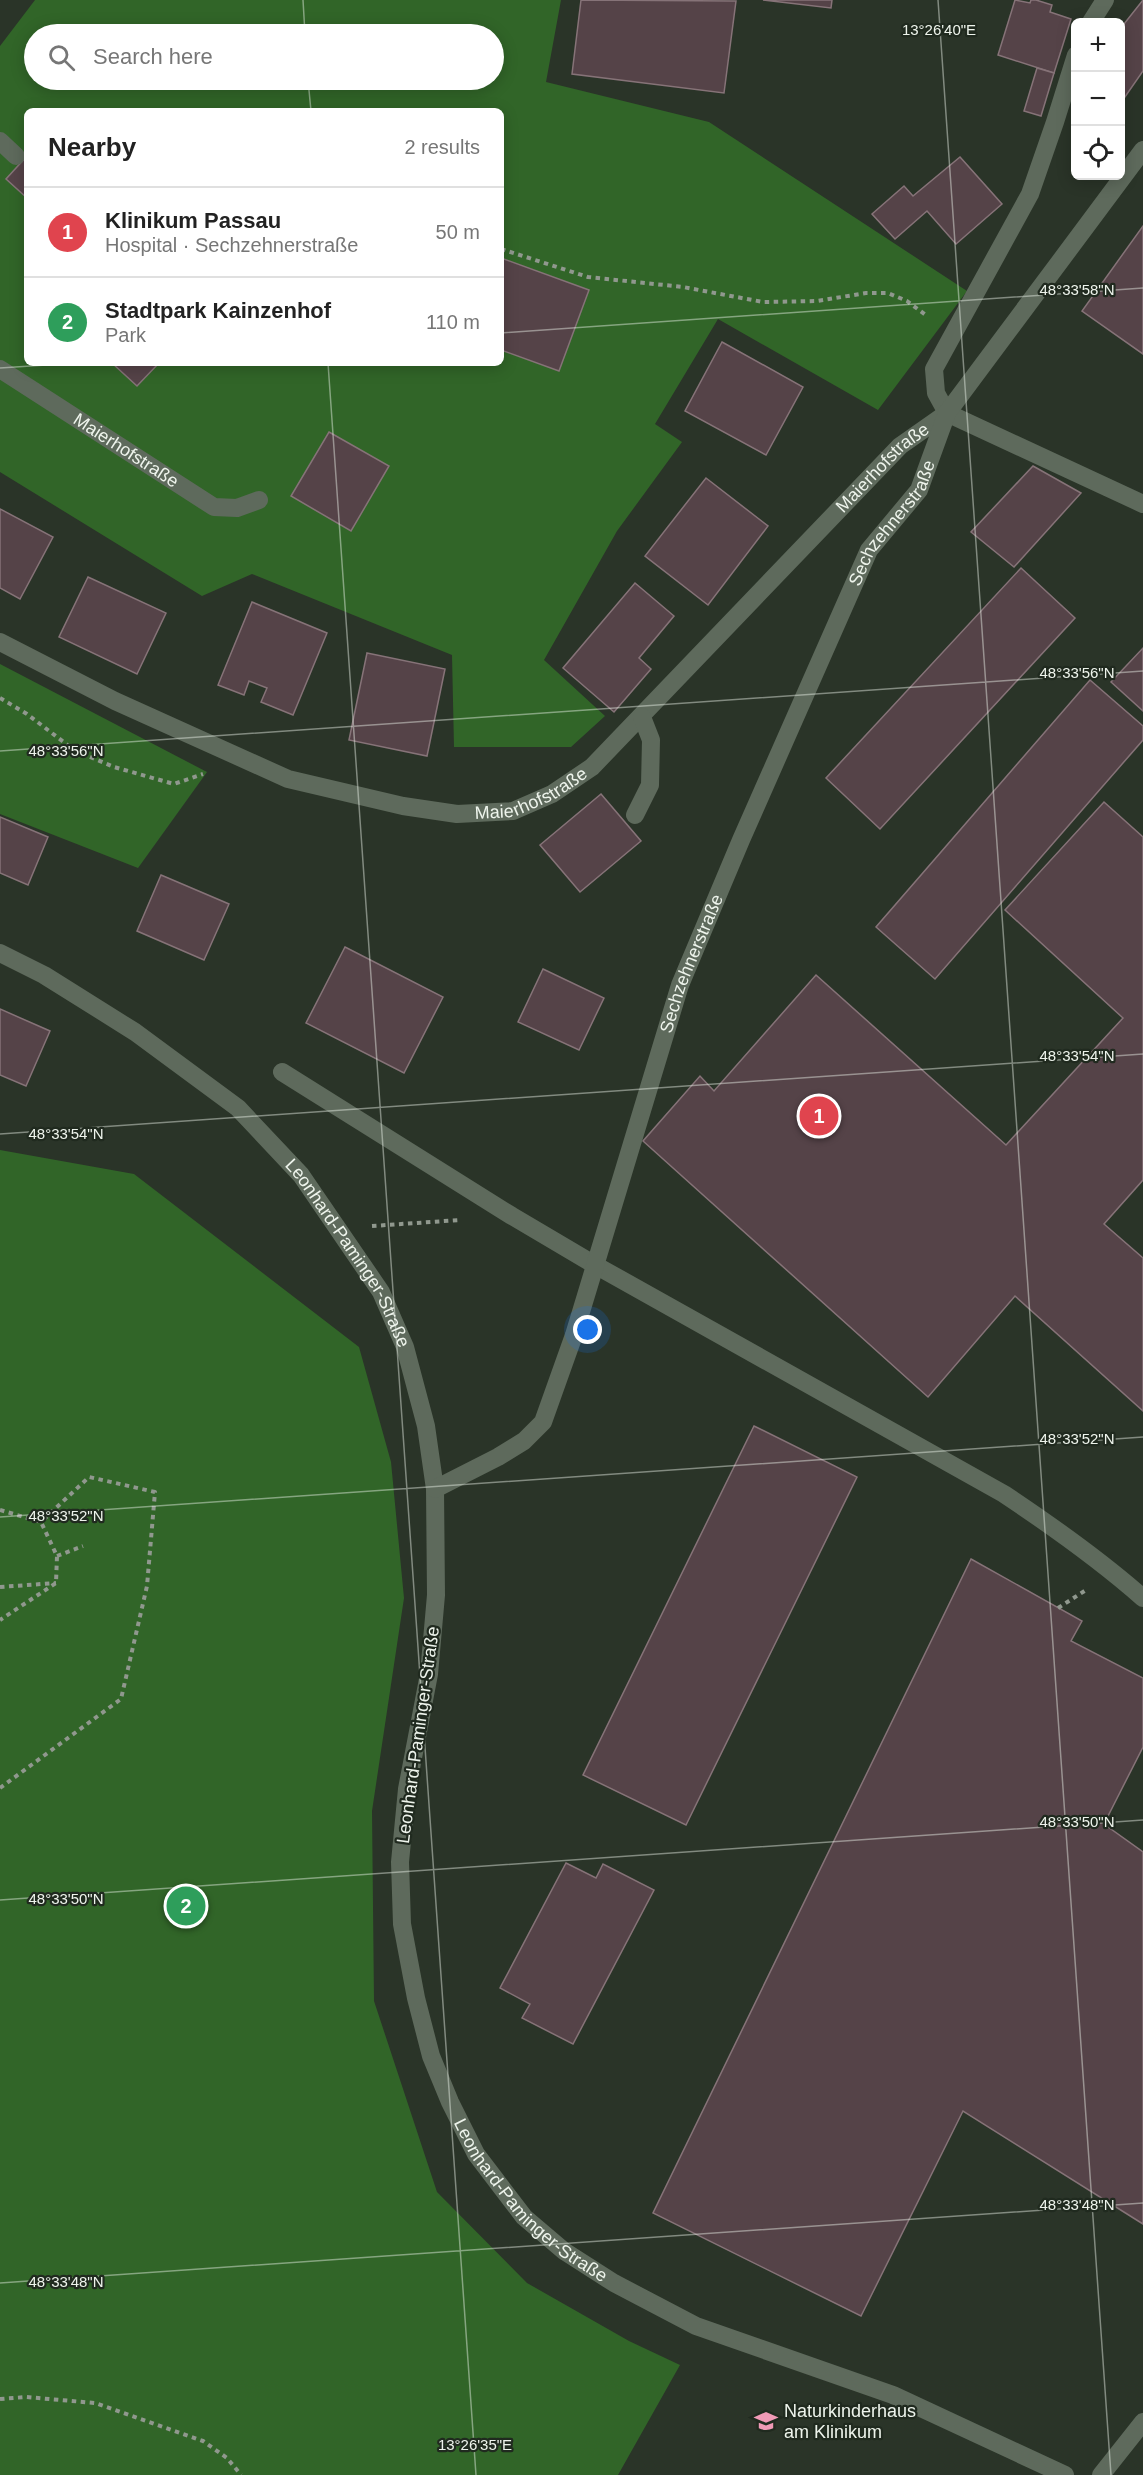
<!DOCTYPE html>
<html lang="en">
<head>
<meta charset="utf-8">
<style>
  :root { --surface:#fff; --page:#f2f2f2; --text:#222; --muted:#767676; --line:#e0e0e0; --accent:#0f766e }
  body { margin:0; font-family:Helvetica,sans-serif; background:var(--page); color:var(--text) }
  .controls { position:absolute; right:18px; top:18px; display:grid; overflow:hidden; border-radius:9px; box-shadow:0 3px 15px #0003 }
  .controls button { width:54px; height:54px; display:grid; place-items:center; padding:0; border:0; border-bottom:2px solid var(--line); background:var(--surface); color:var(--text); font:30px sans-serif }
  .you { position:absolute; left:588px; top:1330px; width:21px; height:21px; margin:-15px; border:4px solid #fff; border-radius:50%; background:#1a73e8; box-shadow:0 0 0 9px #1a73e833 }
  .badge { display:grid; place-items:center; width:39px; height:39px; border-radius:50%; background:var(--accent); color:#fff; font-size:20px; font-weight:700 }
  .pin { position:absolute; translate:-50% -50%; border:3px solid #fff; box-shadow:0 2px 6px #0006 }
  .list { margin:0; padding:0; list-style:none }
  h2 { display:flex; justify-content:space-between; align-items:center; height:78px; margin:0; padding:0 24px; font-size:26px }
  h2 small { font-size:20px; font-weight:400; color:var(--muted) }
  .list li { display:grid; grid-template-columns:39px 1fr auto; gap:18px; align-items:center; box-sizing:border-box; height:90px; padding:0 24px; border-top:2px solid var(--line) }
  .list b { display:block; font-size:22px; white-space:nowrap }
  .list p { margin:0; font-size:20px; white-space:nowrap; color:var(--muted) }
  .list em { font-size:20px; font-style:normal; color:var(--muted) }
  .icon { flex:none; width:33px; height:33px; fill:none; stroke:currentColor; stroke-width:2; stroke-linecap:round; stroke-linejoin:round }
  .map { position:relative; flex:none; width:1143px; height:2475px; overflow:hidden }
  .search { position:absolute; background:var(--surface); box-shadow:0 3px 15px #0003; left:24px; top:24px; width:480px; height:66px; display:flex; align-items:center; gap:15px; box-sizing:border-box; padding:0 21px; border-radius:33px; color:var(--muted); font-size:22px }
  .panel { position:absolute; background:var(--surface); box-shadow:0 3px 15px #0003; left:24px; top:108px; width:480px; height:258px; border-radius:9px }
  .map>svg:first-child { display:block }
  .green { fill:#316528; fill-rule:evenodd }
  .building { fill:#554348; stroke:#867378; stroke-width:1.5 }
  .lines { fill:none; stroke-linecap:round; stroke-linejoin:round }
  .path { stroke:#90988e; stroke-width:4; stroke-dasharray:4.5 4.5; stroke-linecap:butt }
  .minor { stroke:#5e6a5c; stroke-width:18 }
  .ticks { fill:none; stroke:#eef4ec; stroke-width:1.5; stroke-opacity:0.45 }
  .labels { text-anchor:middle; stroke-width:4.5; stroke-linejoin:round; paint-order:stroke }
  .street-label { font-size:18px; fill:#eef4ec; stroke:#202a1f }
  .poi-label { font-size:18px; fill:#eef4ec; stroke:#202a1f; text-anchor:start }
  .ticks-label { font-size:15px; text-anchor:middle; fill:#eef4ec; stroke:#202a1f; stroke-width:4.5; stroke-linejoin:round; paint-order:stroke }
</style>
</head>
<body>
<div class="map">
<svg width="1143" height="2475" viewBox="0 0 1143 2475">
  <rect width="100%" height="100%" fill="#2a3428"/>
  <g class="green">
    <path d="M35 0H561L546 82 709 122 967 291 878 410 718 319 655 424 682 442 617 531 544 660 605 716 571 747H454L452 655 252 574 202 596 0 472V46ZM34 34H494V80H34ZM27 111H501V363H27Z"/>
    <polygon points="0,664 207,772 138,868 0,814"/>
    <polygon points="0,1150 134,1174 359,1347 391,1462 404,1598 372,1811 374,2001 437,2192 527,2283 629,2341 680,2365 618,2475 0,2475"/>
  </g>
  <g class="building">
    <polygon points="581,0 736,1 724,93 572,74"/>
    <polygon points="763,0 832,0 831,8"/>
    <polygon points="1015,0 1030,3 1031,0 1036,0 1052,5 1050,12 1071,19 1054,73 998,55"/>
    <polygon points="1143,0 1143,71 1120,104 1120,29"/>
    <polygon points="1037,68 1054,73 1041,116 1024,111"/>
    <polygon points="27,156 27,198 6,179"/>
    <polygon points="960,157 1002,204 956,244 927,211 895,239 872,214 904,186 913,196"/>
    <polygon points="1143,226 1143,354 1082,311"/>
    <polygon points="501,258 589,290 559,371 501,350"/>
    <polygon points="722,342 803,387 766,455 685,411"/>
    <polygon points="112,363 159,363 137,386"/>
    <polygon points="329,432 389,466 351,531 291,496"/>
    <polygon points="1033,466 1081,493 1014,567 971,532"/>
    <polygon points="706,478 768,526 708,605 645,556"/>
    <polygon points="0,509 53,537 20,599 0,588"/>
    <polygon points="1021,568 1075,618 880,829 826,778"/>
    <polygon points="88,577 166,613 137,674 59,637"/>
    <polygon points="635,583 674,616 639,658 651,669 614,712 563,668"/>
    <polygon points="252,602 327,633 293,715 261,702 267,688 249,681 244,695 218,685"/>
    <polygon points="1143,648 1143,711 1111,682"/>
    <polygon points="367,653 445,669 427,756 349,740"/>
    <polygon points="1090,680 1143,726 1143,740 935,979 876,927"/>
    <polygon points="601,794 641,841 580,892 540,845"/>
    <polygon points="1104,802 1143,837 1143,1180 1104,1224 1143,1258 1143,1411 1015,1296 928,1397 643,1141 700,1076 714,1091 816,975 1006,1145 1123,1018 1005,910"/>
    <polygon points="0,817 48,837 28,885 0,873"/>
    <polygon points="161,875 229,904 204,960 137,931"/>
    <polygon points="345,947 443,997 404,1073 306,1023"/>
    <polygon points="543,969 604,998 579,1050 518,1022"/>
    <polygon points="0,1009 50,1031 26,1086 0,1075"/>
    <polygon points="754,1426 857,1477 686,1825 583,1775"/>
    <polygon points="971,1559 1082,1621 1071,1641 1143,1678 1143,1747 1104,1824 1143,1852 1143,2224 963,2111 861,2316 653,2213"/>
    <polygon points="566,1863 596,1878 603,1864 654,1890 573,2044 522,2018 530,2004 500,1988"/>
  </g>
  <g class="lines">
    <g class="path">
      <polyline points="501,249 588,277 683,287 763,302 817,301 866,293 888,293 907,301 927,316"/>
      <polyline points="0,698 27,714 74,750 114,767 174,784 203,774"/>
      <polyline points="372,1226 460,1220"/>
      <polyline points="0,1510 41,1522 57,1556 56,1583 0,1620"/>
      <polyline points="57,1556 83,1546"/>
      <polyline points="0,1587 56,1583"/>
      <polyline points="1058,1608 1086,1590"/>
      <polyline points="0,1788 121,1699 147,1586 155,1492 89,1477 41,1522"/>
      <polyline points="0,2399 26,2397 95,2403 203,2441 227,2458 241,2475"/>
    </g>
    <g class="minor">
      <polyline points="1091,22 1105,0"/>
      <polyline points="0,141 16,156"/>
      <path id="s1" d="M0 369 214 507 237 508 259 500"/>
      <polyline points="947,413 936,393 934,369 1030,194 1055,122 1076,55"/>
      <polyline points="947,413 1143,504"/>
      <path id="s2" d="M0 642 115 701 288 779 403 806 457 814 513 811 552 794 592 767 900 446 947 413"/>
      <polyline points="635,815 650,785 651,740 642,717"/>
      <path id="s3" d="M0 953 44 975 135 1032 238 1108 301 1175 381 1292 405 1347 426 1426 435 1489 436 1595 429 1674 407 1789 400 1862 402 1924 416 1998 431 2056 450 2102 476 2154 524 2217 564 2251 614 2283 696 2326 893 2395 1065 2475"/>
      <path d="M282 1072 512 1216 595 1265 1004 1494C1052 1526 1099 1559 1143 1598"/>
      <path id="s4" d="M435 1489 498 1457 524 1441 543 1422 574 1335 680 985 741 840 869 550 919 490 947 413 1143 150"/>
      <polyline points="1101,2475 1143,2422"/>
    </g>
  </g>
  <path class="ticks" d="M303 0 305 34M938 0 1111 2475M308 80 311 111M501 333 1143 288M328 363 476 2475M0 368 77 363M0 751 1143 671M0 1134 1143 1054M0 1517 1143 1437M0 1900 1143 1820M0 2283 1143 2203"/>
  <defs>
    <g id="school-bare" transform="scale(1.8)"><path d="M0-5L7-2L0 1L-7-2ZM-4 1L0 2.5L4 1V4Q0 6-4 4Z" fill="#f09ab6" stroke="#202a1f" stroke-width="2.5" paint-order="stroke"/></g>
  </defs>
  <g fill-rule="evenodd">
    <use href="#school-bare" x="766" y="2421"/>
  </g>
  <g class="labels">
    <g class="street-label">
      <text dy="6" stroke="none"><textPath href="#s1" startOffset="150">Maierhofstraße</textPath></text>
      <text dy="6" stroke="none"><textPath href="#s2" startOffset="1056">Maierhofstraße</textPath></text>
      <text dy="6" stroke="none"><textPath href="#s4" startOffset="1096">Sechzehnerstraße</textPath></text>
      <text dy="6" stroke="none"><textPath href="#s2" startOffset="570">Maierhofstraße</textPath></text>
      <text dy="6" stroke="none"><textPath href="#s4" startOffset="610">Sechzehnerstraße</textPath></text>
      <text dy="6" stroke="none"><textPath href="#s3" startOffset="468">Leonhard-Paminger-Straße</textPath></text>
      <text transform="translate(418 1735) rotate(-82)" y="6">Leonhard-Paminger-Straße</text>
      <text dy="6" stroke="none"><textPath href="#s3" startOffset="1476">Leonhard-Paminger-Straße</textPath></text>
    </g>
    <g class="poi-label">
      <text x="784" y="2417">Naturkinderhaus<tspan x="784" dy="21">am Klinikum</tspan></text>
    </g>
  </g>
  <g class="ticks-label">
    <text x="939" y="35">13°26'40"E</text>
    <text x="1077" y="295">48°33'58"N</text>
    <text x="1077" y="678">48°33'56"N</text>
    <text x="66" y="756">48°33'56"N</text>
    <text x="1077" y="1061">48°33'54"N</text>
    <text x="66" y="1139">48°33'54"N</text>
    <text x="1077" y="1444">48°33'52"N</text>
    <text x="66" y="1521">48°33'52"N</text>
    <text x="1077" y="1827">48°33'50"N</text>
    <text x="66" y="1904">48°33'50"N</text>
    <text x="1077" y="2210">48°33'48"N</text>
    <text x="66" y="2287">48°33'48"N</text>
    <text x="475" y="2450">13°26'35"E</text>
  </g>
</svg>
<div class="controls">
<button>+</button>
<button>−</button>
<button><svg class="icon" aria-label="locate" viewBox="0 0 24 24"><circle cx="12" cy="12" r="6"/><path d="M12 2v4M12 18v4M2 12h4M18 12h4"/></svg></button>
</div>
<div class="you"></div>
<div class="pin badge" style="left:819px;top:1116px;background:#e0444e">1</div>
<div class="pin badge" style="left:186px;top:1906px;background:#2e9e5b">2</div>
<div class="search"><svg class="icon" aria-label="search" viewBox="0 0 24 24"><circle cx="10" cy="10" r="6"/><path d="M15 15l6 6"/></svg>Search here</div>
<section class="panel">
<h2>Nearby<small>2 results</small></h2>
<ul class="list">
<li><span class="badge" style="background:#e0444e">1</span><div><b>Klinikum Passau</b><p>Hospital · Sechzehnerstraße</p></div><em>50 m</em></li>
<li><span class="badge" style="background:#2e9e5b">2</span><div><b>Stadtpark Kainzenhof</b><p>Park</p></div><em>110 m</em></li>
</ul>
</section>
</div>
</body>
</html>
